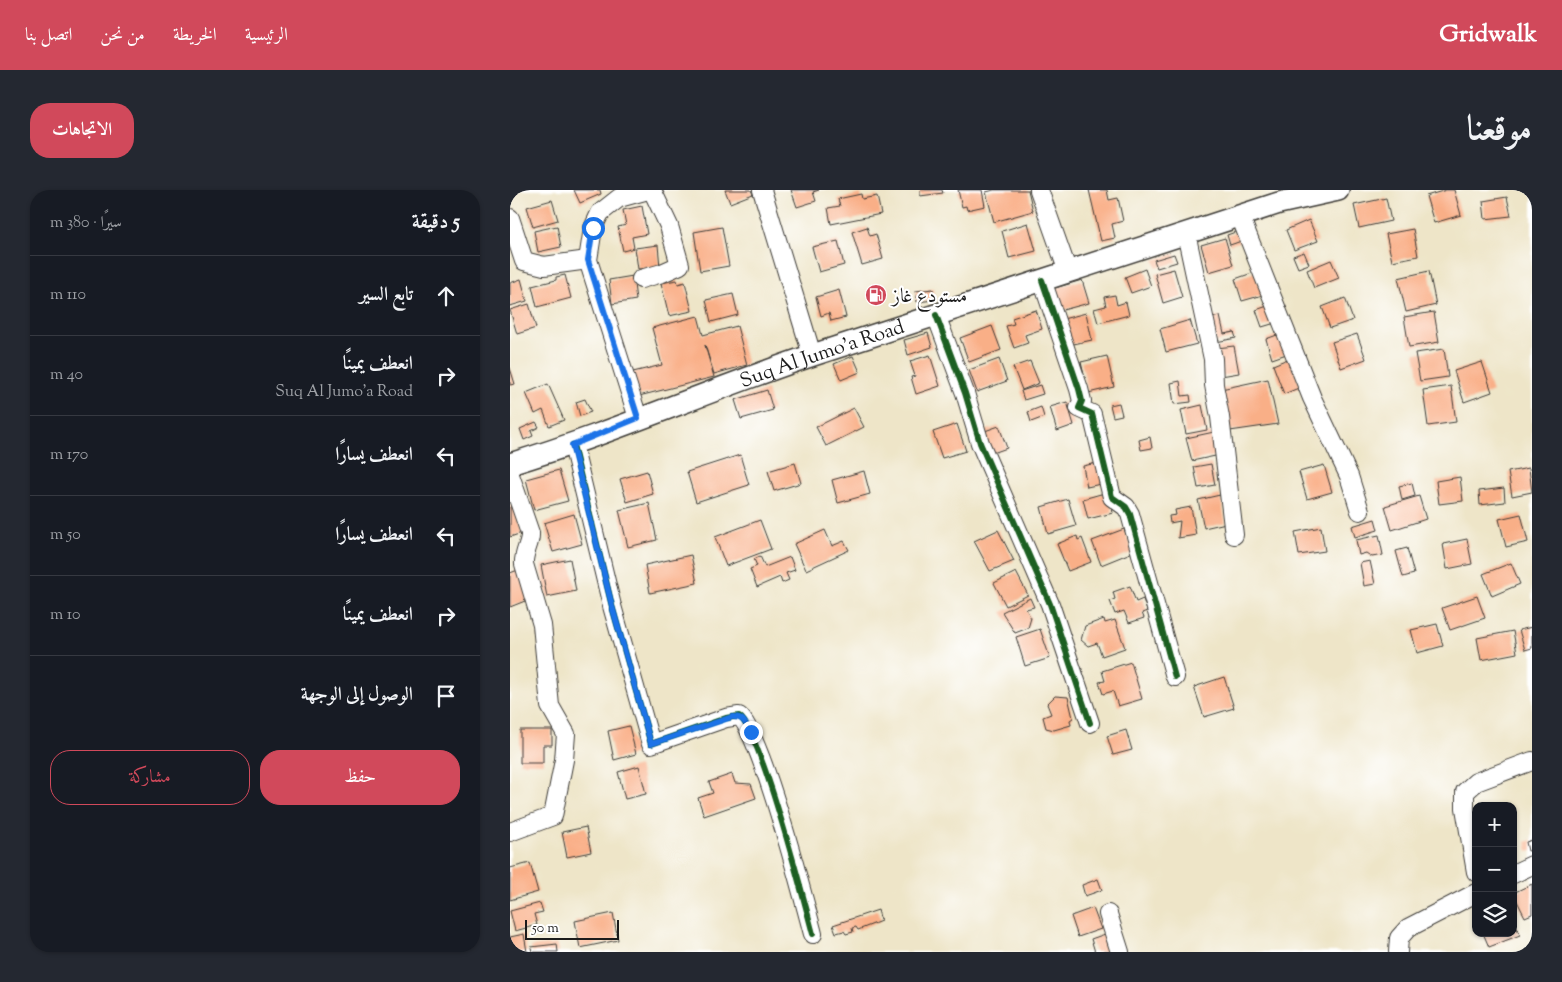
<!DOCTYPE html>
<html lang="ar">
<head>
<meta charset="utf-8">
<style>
  :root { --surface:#171b24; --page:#242831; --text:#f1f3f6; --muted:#9ea1a6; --line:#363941; --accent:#d1495b }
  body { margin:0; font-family:"Sorts Mill Goudy",Amiri,serif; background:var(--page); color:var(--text); direction:rtl }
  .controls { position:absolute; right:15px; bottom:15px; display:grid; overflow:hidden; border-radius:10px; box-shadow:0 1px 4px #0004 }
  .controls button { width:45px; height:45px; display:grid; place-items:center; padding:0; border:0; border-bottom:1px solid var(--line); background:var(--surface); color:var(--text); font:25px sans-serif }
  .scale { position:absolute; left:15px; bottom:12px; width:94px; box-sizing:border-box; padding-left:5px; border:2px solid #1c1c1c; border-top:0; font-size:14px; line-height:18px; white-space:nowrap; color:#1c1c1c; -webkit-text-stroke:4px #fff; paint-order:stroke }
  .stop { position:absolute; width:15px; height:15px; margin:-11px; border:4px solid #1a73e8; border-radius:50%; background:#fff }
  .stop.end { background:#1a73e8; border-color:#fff; box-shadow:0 1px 5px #0008 }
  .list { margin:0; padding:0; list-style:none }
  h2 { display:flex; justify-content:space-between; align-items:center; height:65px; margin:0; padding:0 20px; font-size:21px }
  h2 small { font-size:16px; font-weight:400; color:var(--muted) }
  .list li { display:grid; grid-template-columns:32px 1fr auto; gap:15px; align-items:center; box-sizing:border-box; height:80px; padding:0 20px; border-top:1px solid var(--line) }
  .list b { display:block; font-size:19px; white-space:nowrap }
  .list p { margin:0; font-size:16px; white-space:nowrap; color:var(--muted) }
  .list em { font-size:16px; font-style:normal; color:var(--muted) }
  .actions { display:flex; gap:10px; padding:15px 20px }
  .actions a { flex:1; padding:11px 0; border:1px solid var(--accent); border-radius:20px; text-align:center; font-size:18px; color:var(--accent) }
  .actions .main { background:var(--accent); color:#fff }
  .icon { flex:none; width:28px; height:28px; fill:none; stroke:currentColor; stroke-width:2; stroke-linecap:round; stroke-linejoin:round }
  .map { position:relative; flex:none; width:1022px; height:762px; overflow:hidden; direction:ltr; border-radius:20px }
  header { display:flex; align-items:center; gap:30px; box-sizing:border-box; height:70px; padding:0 25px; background:var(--accent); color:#fff }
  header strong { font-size:24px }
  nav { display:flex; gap:28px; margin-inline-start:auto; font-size:18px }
  .intro { display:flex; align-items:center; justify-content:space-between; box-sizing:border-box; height:120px; padding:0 30px }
  h1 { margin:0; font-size:35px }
  .button { padding:12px 22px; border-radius:20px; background:var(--accent); color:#fff; font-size:18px; font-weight:700 }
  main { display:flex; gap:30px; padding:0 30px }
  aside { flex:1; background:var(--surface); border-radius:20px; box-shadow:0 1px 4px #0004 }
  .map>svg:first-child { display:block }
  .building { fill:#f9af87 }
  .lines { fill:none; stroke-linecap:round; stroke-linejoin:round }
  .minor-casing { stroke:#3c3a36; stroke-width:20 }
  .major-casing { stroke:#3c3a36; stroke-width:24 }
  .minor { stroke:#fff; stroke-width:18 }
  .major { stroke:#fff; stroke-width:21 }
  .cycleway-casing { stroke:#fff; stroke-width:9 }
  .cycleway { stroke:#1b5e20; stroke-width:6 }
  .route { stroke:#1a73e8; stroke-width:6 }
  .labels { text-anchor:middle; stroke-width:4; stroke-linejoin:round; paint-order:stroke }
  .poi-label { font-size:20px; fill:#1c1c1c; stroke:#fff; text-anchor:start }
  .street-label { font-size:20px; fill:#1c1c1c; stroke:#fff }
</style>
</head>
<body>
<header>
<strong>Gridwalk</strong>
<nav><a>الرئيسية</a><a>الخريطة</a><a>من نحن</a><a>اتصل بنا</a></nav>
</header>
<div class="intro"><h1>موقعنا</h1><a class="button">الاتجاهات</a></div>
<main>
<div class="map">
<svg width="1022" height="762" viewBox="0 0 1022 762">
  <rect width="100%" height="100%" fill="#fff"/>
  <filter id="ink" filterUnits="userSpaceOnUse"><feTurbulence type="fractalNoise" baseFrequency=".02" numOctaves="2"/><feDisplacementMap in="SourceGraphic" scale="10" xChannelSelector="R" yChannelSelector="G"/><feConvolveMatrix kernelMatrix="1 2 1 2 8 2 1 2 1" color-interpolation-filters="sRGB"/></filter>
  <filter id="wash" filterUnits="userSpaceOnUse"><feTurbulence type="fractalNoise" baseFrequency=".0096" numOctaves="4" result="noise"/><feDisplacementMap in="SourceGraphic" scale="20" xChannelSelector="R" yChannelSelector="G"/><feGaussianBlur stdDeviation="1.12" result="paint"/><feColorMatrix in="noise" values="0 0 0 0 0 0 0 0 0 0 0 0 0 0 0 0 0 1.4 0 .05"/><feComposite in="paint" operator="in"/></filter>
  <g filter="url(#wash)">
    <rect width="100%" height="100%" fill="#eee5c8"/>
    <g id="blocks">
      <g class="building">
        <polygon points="64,0 90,0 91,4 70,13"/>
        <polygon points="215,0 241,0 243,4 220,13"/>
        <polygon points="281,0 309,0 303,2 306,11 287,17"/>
        <polygon points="410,0 432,0 433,3 410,6"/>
        <polygon points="448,0 472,0 475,16 457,20 456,16 452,17"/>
        <polygon points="484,0 518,0 523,21 484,32 476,2"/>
        <polygon points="579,0 597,0 599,10 608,8 613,31 602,34 605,48 591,51"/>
        <polygon points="936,0 944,0 951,25 924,33 916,6"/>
        <polygon points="351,4 352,9 367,6 371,24 321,34 318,18 330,16 328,9"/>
        <polygon points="997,7 1001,26 975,29 973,11"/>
        <polygon points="876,8 881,31 849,38 844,15"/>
        <polygon points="42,10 48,30 23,37 17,17"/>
        <polygon points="132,16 137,44 122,47 124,58 113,61 108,37 116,35 113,20"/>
        <polygon points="799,30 808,51 784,60 776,40"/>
        <polygon points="518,33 526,61 499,68 492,41"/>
        <polygon points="47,36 51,57 28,62 24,41"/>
        <polygon points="212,37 219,76 190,81 184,42"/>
        <polygon points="357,37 360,46 366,44 373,69 352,75 342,42"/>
        <polygon points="734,39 737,49 720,55 717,45"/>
        <polygon points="903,39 908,66 882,71 876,44"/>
        <polygon points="715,48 723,75 699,82 691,55"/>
        <polygon points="328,51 334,75 309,82 302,57"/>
        <polygon points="148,55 150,77 128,79 125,58"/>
        <polygon points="794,62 799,74 788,78 783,66"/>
        <polygon points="664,64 667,72 647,78 644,70"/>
        <polygon points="821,70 829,88 804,98 797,80"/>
        <polygon points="635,79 641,96 621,103 615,87"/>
        <polygon points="664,79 672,107 653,113 645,84"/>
        <polygon points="919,81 926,115 896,122 888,88"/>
        <polygon points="745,82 753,105 732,111 725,89"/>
        <polygon points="55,85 61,108 27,117 22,96 46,90 46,87"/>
        <polygon points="123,86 126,110 102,114 99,90"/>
        <polygon points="11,89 17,111 0,116 0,93"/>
        <polygon points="167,90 168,94 175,92 182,121 159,126 151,93"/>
        <polygon points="572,90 579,113 549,121 542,99"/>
        <polygon points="423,99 424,110 407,112 405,101"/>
        <polygon points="329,100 336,127 321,131 319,123 311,126 306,107"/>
        <polygon points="223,104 228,125 201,132 196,110"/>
        <polygon points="605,105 607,115 616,112 619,125 588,133 584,119 596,116 594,107"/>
        <polygon points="835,108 843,130 820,138 812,117"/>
        <polygon points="766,113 772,131 752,137 746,120"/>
        <polygon points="19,114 26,138 7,144 0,120"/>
        <polygon points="526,120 532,139 515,145 518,153 504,158 496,136 504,134 502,128"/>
        <polygon points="924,122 929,152 899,157 894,127"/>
        <polygon points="576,123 582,150 559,155 553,129"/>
        <polygon points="188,126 193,145 227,136 237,175 204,184 195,155 204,187 129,206 123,182 152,175 142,138"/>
        <polygon points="710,126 714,144 724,142 726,148 706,152 701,128"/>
        <polygon points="680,130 687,154 656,162 650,139"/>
        <polygon points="482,136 491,160 459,172 450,148"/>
        <polygon points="781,140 788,160 762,169 756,149"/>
        <polygon points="418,143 422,157 398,165 394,150"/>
        <polygon points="847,144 856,169 831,178 822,152"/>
        <polygon points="724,156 729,183 711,186 707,158"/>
        <polygon points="934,159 938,187 910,191 905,163"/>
        <polygon points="420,165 430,196 406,204 401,187 405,186 400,171"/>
        <polygon points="343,166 350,182 331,190 324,174"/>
        <polygon points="597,166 604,197 578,203 571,172"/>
        <polygon points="780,168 791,197 774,204 763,175"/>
        <polygon points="489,169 497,191 467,202 459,180"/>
        <polygon points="520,171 529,193 512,200 503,177"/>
        <polygon points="972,172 982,202 954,212 944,181"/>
        <polygon points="0,178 5,194 0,195"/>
        <polygon points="758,189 768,234 720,241 711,199"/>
        <polygon points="670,191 672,206 680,205 681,212 664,214 661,193"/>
        <polygon points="38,194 54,230 39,236 33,220 25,224 16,203"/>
        <polygon points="530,195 533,204 514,210 511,201"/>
        <polygon points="941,196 946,232 918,236 913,200"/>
        <polygon points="257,200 263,220 231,229 225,210"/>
        <polygon points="75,209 81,222 70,226 66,212"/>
        <polygon points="557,212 564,235 547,241 540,217"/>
        <polygon points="609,213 612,225 603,227 600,215"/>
        <polygon points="692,215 697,240 676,244 671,220"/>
        <polygon points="531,217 534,227 521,232 518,222"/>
        <polygon points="344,218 354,237 316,256 306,237"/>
        <polygon points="26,232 29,237 21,241 23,246 14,250 10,239"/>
        <polygon points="447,234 456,261 432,268 423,242"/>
        <polygon points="489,236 497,258 480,264 472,242"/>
        <polygon points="704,242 710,265 682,271 676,248"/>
        <polygon points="640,247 642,258 631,260 629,250"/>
        <polygon points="230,265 239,295 186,312 177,282"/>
        <polygon points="591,272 595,293 577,297 573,276"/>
        <polygon points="285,273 291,293 264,301 258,281"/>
        <polygon points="701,274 705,295 688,298 684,277"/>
        <polygon points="814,275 822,302 797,309 789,282"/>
        <polygon points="1019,278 1022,302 1002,306 998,282"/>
        <polygon points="49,280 58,311 24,320 16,289"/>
        <polygon points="137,281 143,304 117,312 110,289"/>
        <polygon points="354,281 360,304 328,313 322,290"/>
        <polygon points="950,287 953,311 929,314 926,291"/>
        <polygon points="902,293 905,306 892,310 889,296"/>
        <polygon points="994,298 995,312 970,315 969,301"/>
        <polygon points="598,302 603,323 578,329 573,309"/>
        <polygon points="710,305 716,333 694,338 688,310"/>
        <polygon points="909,306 916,329 882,340 875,316"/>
        <polygon points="558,309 566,336 538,344 531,317"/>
        <polygon points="139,313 147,350 118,357 109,320"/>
        <polygon points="4,315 12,343 0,347 0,317"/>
        <polygon points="681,317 686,345 668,348 670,331 660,333 659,326 666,325 665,320"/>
        <polygon points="64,324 72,354 43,362 34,333"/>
        <polygon points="1011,324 1018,352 996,357 989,329"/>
        <polygon points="865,329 868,340 845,347 842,336"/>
        <polygon points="250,330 261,359 216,376 205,347"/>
        <polygon points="811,337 815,361 789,365 785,342"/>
        <polygon points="614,339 623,362 591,375 582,351"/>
        <polygon points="315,340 322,356 334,351 339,360 296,380 284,354"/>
        <polygon points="488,340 504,371 480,381 464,351"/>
        <polygon points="869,345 873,365 862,367 856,363 849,365 846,350"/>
        <polygon points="567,346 568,350 572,348 581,372 558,381 547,354"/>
        <polygon points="957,349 962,374 937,379 933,354"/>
        <polygon points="897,358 904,384 893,387 886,361"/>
        <polygon points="181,365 187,393 140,403 135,375"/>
        <polygon points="250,366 255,377 280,367 285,380 276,383 279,390 272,393 270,387 247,397 240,379 247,376 244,369"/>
        <polygon points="60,369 66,401 37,407 31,375"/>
        <polygon points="860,371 865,394 854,396 850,373"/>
        <polygon points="1001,373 1010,394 982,406 973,384"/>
        <polygon points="8,380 20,409 0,417 0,383"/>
        <polygon points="506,382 518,405 496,416 484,393"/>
        <polygon points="620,396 626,412 633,409 637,421 632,423 634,428 619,433 614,421 605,424 600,411 605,409 603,402"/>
        <polygon points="967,406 975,428 940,440 932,418"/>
        <polygon points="520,408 524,417 516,419 521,428 518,438 505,443 492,422"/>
        <polygon points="594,429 595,433 605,430 615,458 592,466 587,453 578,456 571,450 575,436"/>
        <polygon points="927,434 933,456 907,463 901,440"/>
        <polygon points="1022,437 1022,458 1015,460 1009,440"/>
        <polygon points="530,439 540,468 515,476 506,447"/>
        <polygon points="1003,441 1007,463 971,470 967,448"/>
        <polygon points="621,472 632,509 608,516 603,501 593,504 589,492 595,491 592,481"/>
        <polygon points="714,487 724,518 694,527 684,497"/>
        <polygon points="545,506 558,507 563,528 560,530 561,535 544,540 536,538 533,527 541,524 537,514"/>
        <polygon points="119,536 126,564 104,570 98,541"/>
        <polygon points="10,540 42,540 42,555 33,555 33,573 10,573"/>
        <polygon points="616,540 622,560 603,565 597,546"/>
        <polygon points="129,576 136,604 115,609 108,582"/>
        <polygon points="222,584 225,593 241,594 246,608 194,626 188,608 203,603 199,592"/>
        <polygon points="76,637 81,662 57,667 52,642"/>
        <polygon points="1022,650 1022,660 1018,661 1016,652"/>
        <polygon points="20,673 28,702 0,710 0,678"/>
        <polygon points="588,689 592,700 575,706 572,695"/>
        <polygon points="1022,694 1022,724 1015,727 1003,703"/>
        <polygon points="30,713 33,722 24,724 27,735 5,741 0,721"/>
        <polygon points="583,718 591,739 568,747 561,726"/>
        <polygon points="368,720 371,731 348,740 346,737 342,738 343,742 336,744 334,741 326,743 323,735"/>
        <polygon points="103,723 108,750 70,758 65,731"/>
        <polygon points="1003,729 1010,745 979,757 973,743 1003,743"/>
        <polygon points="598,743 605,762 585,762 581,749"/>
        <polygon points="14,744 17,762 0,762 0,747"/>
        <polygon points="47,754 48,762 22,762 21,757"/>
      </g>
    </g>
  </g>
  <g filter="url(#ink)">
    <use href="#blocks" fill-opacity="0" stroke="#3c3a36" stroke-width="1"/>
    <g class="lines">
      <g class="minor-casing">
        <g id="minor">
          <polyline points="252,0 302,165"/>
          <polyline points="529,0 558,82"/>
          <polyline points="730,26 802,208 839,286 850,321"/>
          <polyline points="0,28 14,71 34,76 78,70"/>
          <polyline points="676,43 703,169 704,195 710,227 724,345"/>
          <polyline points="131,89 152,83 170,75 159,36 142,0"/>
          <polyline points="532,90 569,199 572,211 569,218 582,224 602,307 616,317 620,324 665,487"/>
          <polyline points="426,125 455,203 470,253 540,414 580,533"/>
          <polyline points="128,228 78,70 83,38 90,23 109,8 138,0"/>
          <path d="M63 255 102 416 141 554 216 528 229 526C250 540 294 710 303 744"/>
          <path d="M0 285 20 343C21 353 13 362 14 374L32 435 40 516 56 544 54 570 43 626 0 642"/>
          <polyline points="966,682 955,618 955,602 966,592 1022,571"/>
          <polyline points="1003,684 1022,675"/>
          <polyline points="598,724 610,762"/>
          <polyline points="888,762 889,748 898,738 966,703"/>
        </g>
      </g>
      <g class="major-casing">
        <g id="major">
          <path id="s1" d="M0 274C103 243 201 199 303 165 458 113 614 64 769 13L828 0"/>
        </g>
      </g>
      <use href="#minor" class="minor"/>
      <use href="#major" class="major"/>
      <g class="cycleway-casing">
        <g id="cycleway">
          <polyline points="532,90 569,199 572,211 569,218 582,224 602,307 616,317 620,324 665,487"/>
          <polyline points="426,125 455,203 470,253 540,414 580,533"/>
          <path d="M63 255 102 416 141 554 216 528 229 526C250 540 294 710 303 744"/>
        </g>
      </g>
      <use href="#cycleway" class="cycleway"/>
    </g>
  </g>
  <g class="lines" filter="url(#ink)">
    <path class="route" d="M83 38 78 70 128 228 62 255 102 416 141 554 222 527C233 526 235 533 241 542"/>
  </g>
  <defs>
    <g id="fuel-disc" transform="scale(1.125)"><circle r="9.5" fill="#d1495b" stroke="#fff"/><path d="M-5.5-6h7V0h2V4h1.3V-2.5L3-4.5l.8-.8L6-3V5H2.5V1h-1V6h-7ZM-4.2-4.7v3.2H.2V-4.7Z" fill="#fff"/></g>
  </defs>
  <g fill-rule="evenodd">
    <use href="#fuel-disc" x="366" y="105"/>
  </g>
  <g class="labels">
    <g class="poi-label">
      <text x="382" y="112">مستودع غاز</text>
    </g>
    <g class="street-label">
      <text dy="7" stroke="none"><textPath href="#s1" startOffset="331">Suq Al Jumo’a Road</textPath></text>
    </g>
  </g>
</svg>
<div class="controls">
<button>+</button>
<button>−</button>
<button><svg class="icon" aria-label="layers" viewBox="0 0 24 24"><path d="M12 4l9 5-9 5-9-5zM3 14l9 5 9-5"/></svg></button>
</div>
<div class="scale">50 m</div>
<div class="stop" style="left:83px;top:38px"></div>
<div class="stop end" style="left:241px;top:542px"></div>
</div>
<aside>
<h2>5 دقيقة<small>سيرًا · 380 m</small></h2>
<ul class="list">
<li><svg class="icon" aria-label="ahead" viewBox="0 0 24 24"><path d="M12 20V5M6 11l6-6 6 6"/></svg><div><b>تابع السير</b></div><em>110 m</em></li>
<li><svg class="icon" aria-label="right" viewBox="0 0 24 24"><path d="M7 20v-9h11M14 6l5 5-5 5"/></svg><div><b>انعطف يمينًا</b><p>Suq Al Jumo’a Road</p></div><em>40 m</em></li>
<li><svg class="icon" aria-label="left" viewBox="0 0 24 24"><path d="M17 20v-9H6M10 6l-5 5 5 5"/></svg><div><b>انعطف يسارًا</b></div><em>170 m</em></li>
<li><svg class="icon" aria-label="left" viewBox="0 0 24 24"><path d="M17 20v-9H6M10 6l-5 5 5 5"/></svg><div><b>انعطف يسارًا</b></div><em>50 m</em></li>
<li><svg class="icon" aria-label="right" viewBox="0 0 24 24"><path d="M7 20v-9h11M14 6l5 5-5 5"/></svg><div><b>انعطف يمينًا</b></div><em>10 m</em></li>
<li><svg class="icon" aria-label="arrive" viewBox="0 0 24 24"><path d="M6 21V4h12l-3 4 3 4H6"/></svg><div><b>الوصول إلى الوجهة</b></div></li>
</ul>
<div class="actions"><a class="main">حفظ</a><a>مشاركة</a></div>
</aside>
</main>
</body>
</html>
